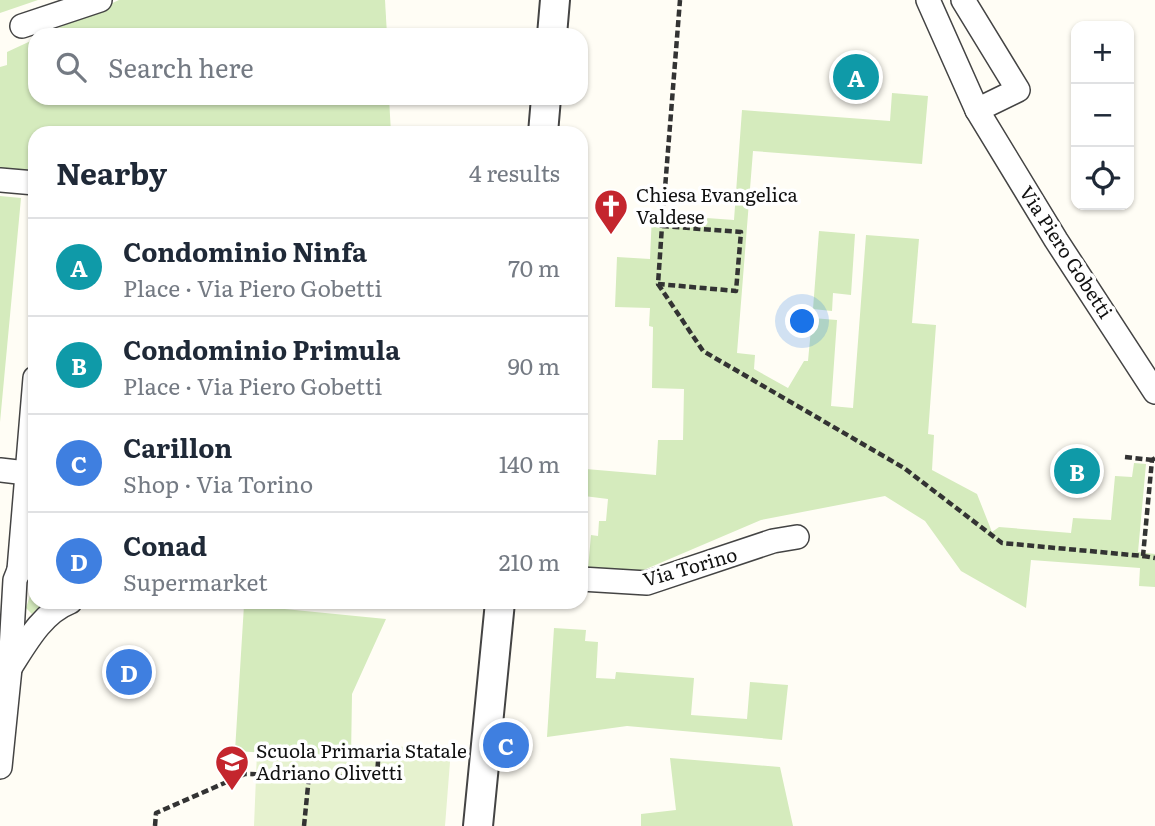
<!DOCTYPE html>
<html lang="en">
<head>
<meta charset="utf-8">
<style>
  :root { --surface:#fff; --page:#f6f6f7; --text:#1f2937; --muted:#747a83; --line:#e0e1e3; --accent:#111827 }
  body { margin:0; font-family:Literata,serif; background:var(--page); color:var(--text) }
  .controls { position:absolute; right:21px; top:21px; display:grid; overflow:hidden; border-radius:14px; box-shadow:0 2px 5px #0004 }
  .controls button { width:63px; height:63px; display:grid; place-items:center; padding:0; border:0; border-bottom:2px solid var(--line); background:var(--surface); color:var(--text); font:35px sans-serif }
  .you { position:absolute; left:803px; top:322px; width:24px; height:24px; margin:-18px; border:5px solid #fff; border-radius:50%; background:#1a73e8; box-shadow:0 0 0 10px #1a73e833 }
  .badge { display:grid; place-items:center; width:46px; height:46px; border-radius:50%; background:var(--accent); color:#fff; font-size:23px; font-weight:700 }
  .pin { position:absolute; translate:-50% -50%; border:4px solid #fff; box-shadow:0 2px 7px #0006 }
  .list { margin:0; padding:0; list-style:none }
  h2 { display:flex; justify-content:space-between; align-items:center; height:91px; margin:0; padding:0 28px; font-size:30px }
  h2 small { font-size:23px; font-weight:400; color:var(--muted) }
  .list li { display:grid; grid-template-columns:46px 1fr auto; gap:21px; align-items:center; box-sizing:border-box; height:98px; padding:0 28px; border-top:2px solid var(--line) }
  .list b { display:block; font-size:26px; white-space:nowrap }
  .list p { margin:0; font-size:23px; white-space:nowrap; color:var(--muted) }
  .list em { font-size:23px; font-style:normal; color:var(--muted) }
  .icon { flex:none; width:38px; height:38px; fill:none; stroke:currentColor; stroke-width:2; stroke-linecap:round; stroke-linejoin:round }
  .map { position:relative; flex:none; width:1155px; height:826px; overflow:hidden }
  .search { position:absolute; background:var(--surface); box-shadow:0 2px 5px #0004; left:28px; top:28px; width:560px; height:77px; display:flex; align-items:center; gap:18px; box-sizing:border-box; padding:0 24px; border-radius:21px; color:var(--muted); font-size:26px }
  .panel { position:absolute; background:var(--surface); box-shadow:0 2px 5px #0004; left:28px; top:126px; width:560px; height:483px; border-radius:21px }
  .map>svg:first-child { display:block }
  .green { fill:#d5ebbd }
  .pitch { fill:#e6f2cf }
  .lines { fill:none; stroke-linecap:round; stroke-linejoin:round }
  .minor-casing { stroke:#444; stroke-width:26 }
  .tertiary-casing { stroke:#444; stroke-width:32 }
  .path { stroke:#333; stroke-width:4.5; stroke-dasharray:7 3.5; stroke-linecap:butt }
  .minor { stroke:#fff; stroke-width:23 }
  .tertiary { stroke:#fff; stroke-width:28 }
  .labels { text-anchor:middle; stroke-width:7; stroke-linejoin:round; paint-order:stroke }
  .poi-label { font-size:19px; fill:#111; stroke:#fff; text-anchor:start }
  .street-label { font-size:19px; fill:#111; stroke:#fff }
</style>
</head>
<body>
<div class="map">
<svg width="1155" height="826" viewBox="0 0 1155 826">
  <rect width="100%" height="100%" fill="#fffdf5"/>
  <g class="green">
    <polygon points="0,0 38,0 0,13"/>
    <polygon points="119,0 385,0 387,35 43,35"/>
    <polygon points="35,39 35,98 389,98 391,133 35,133 35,177 0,175 0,67 7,65 7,52"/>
    <polygon points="892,93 928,96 922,164 753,151 737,353 755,355 754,369 788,388 804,361 808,361 812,318 837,320 831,406 853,408 866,235 919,239 912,323 936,325 928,434 934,435 932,470 977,494 992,532 999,527 1071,533 1073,518 1111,520 1115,476 1132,477 1134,463 1146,464 1138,552 1155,554 1155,587 1139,586 1140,568 1031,560 1026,608 961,571 925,521 885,496 761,520 639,572 588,569 591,535 598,536 599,521 606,521 608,499 584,496 586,469 656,475 658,440 683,440 684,389 652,388 653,327 649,326 650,308 615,307 617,257 650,259 652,214 734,220 742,110 890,121"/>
    <polygon points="0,196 21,198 0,422"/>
    <polygon points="819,231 855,234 851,295 833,293 832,311 813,309"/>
    <polygon points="34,583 35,602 45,602 32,614 26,608"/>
    <polygon points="244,605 386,619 352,694 351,758 235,751"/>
    <polygon points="554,628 586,630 585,641 598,642 596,678 615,679 616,672 694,678 691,715 747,719 750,682 788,685 782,740 627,726 547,737"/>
    <polygon points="670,758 780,767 793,826 641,826 641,814 676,810"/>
  </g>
  <polygon class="pitch" points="366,745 451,749 445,826 254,826 257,752 366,759"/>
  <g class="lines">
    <g class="minor-casing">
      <g id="minor">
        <polyline points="928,0 977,110 1056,240 1155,392"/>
        <polyline points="963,0 1018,90 977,110"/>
        <polyline points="22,26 100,0"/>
        <polyline points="0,180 35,183"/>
        <polyline points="0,470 35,474"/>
        <polyline points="19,570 35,378"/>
        <polyline points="581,579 647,583 773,541 797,537"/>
        <path d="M10 668C26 643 42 613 70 602"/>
        <polyline points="0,767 10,668 15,580 19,570 35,566"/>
      </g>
    </g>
    <g class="tertiary-casing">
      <g id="tertiary">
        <polyline points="552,35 555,0"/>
        <polyline points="543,133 546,98"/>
        <polyline points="478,826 500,602"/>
      </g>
    </g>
    <g class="path">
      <polygon points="662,226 741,232 736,291 658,284"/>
      <polyline points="662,226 680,0"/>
      <polyline points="658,284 703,351 904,468 1002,543 1143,556 1152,460 1155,458"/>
      <polyline points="1125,457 1152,460"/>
      <polyline points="1143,556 1155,558"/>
      <polyline points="155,826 156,813 245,774 377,777 379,746"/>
      <polyline points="304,826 309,776"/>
    </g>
    <use href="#minor" class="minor"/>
    <use href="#tertiary" class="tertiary"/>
  </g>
  <defs>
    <g id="church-pin" transform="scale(1.75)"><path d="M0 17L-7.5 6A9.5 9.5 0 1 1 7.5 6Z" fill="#c4262e" stroke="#fff"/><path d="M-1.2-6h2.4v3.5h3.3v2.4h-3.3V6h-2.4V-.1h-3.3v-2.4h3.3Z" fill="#fff"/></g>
    <g id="school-pin" transform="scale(1.75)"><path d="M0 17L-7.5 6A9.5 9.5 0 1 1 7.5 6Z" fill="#c4262e" stroke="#fff"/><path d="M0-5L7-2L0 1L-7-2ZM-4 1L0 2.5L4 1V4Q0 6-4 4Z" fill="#fff"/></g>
  </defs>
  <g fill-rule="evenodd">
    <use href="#church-pin" x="611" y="206"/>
    <use href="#school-pin" x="232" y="762"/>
  </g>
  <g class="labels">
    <g class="poi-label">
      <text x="636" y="202">Chiesa Evangelica<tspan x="636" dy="22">Valdese</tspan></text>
      <text x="256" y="758">Scuola Primaria Statale<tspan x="256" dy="22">Adriano Olivetti</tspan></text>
    </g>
    <g class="street-label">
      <text transform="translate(1066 252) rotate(57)" y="7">Via Piero Gobetti</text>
      <text transform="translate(690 567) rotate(-16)" y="7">Via Torino</text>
    </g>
  </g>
</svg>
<div class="controls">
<button>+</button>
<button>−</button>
<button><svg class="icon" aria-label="locate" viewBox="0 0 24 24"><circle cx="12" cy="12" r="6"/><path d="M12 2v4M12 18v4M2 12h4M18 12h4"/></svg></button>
</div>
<div class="you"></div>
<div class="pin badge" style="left:856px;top:77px;background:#0f9aa8">A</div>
<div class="pin badge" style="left:1077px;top:471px;background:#0f9aa8">B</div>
<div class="pin badge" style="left:506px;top:745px;background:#3f7fe0">C</div>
<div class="pin badge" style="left:129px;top:672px;background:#3f7fe0">D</div>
<div class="search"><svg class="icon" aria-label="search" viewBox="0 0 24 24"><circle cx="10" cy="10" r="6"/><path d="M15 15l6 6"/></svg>Search here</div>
<section class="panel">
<h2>Nearby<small>4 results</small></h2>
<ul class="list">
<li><span class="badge" style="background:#0f9aa8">A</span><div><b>Condominio Ninfa</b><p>Place · Via Piero Gobetti</p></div><em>70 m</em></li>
<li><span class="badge" style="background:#0f9aa8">B</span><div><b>Condominio Primula</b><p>Place · Via Piero Gobetti</p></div><em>90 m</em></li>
<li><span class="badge" style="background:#3f7fe0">C</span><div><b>Carillon</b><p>Shop · Via Torino</p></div><em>140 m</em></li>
<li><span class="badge" style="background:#3f7fe0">D</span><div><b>Conad</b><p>Supermarket</p></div><em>210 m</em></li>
</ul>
</section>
</div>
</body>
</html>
